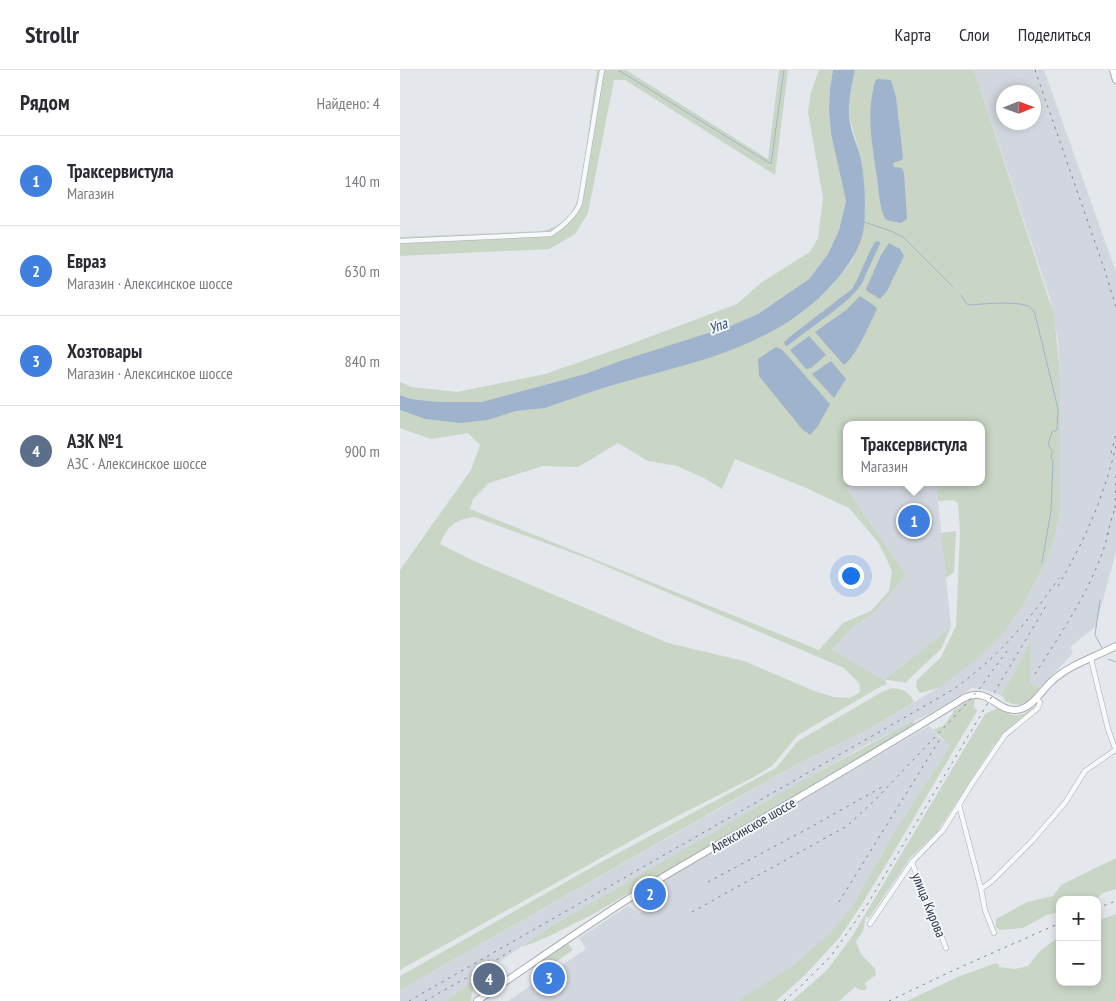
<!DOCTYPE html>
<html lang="ru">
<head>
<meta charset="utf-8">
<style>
  :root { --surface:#fff; --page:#f2f2f3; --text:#2b2b33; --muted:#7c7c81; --line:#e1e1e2; --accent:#0f766e }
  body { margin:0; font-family:"PT Sans Narrow",sans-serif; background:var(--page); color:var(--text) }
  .controls { position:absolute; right:15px; bottom:15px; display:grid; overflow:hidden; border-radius:10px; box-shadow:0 2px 8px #0003 }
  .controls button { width:45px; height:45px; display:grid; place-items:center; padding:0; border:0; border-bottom:1px solid var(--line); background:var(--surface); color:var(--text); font:25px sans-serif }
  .compass { position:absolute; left:596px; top:15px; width:45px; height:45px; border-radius:50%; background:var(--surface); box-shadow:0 2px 8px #0003; rotate:89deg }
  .you { position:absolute; left:450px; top:505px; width:18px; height:18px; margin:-12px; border:4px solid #fff; border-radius:50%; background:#1a73e8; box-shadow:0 0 0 8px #1a73e833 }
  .badge { display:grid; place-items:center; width:32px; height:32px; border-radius:50%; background:var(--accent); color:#fff; font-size:16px; font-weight:700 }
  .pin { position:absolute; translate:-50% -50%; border:2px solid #fff; box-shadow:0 1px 5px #0006 }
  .popup { position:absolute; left:443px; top:351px; width:142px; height:65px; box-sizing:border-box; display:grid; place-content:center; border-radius:10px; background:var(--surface); filter:drop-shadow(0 1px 4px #0005); font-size:16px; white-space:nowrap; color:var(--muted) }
  .popup b { font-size:19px; color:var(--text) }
  .popup::after { content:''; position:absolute; left:50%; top:100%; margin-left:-10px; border:10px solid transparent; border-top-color:var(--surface) }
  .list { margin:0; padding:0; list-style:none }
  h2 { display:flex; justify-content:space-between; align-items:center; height:65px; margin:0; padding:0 20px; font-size:21px }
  h2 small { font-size:16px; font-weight:400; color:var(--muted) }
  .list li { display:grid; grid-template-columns:32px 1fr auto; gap:15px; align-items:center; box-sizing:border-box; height:90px; padding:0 20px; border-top:1px solid var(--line) }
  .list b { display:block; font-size:19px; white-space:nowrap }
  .list p { margin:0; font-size:16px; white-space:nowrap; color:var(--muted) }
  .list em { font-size:16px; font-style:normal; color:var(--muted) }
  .map { position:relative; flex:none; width:716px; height:931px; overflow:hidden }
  header { display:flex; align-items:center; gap:30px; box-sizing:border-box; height:70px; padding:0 25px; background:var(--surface); border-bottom:1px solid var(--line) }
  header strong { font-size:24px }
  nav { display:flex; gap:28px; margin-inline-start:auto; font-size:18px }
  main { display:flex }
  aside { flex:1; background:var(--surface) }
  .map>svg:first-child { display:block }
  .built { fill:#d2d6de; fill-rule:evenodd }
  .green { fill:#c9d6c5; fill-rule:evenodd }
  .water { fill:#9fb4cc }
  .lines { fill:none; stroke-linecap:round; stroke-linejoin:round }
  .stream { stroke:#9fb4cc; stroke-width:1 }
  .minor-casing { stroke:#a9aeb7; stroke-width:5.5 }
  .secondary-casing { stroke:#a9aeb7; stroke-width:8 }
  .minor { stroke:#f7f8fa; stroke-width:4.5 }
  .secondary { stroke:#fff; stroke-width:6 }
  .rail { stroke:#7d8696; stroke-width:1; stroke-dasharray:2.5 5; stroke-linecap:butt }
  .labels { text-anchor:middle; stroke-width:4; stroke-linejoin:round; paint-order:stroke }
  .street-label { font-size:14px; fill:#2b3445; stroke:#f4f6f9 }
  .water-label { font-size:15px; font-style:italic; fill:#34527a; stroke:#f4f6f9 }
</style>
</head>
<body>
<header>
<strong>Strollr</strong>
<nav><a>Карта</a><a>Слои</a><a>Поделиться</a></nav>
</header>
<main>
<aside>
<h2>Рядом<small>Найдено: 4</small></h2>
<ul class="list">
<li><span class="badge" style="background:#3f7fe0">1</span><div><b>Траксервистула</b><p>Магазин</p></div><em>140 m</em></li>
<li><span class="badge" style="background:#3f7fe0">2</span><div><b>Евраз</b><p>Магазин · Алексинское шоссе</p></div><em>630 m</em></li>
<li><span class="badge" style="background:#3f7fe0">3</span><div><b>Хозтовары</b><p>Магазин · Алексинское шоссе</p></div><em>840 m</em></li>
<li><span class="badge" style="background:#5c6f8a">4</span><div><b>АЗК №1</b><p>АЗС · Алексинское шоссе</p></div><em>900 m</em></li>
</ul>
</aside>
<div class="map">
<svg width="716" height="931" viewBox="0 0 716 931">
  <rect width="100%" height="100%" fill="#e4e7ec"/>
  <g class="built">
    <path d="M574 0H644L716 202V482L696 556 670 577 673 583 640 618 630 613 631 571 613 606 600 625 582 619 572 618 531 643 466 675 150 857 80 905 46 931H0V920L403 691 468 660 538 618 603 564 623 535 647 489 655 465 660 441V303L658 271 650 228ZM604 22H634V52H604Z"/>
    <polygon points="502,412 536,412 551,557 484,610 432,580 452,558 476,541 506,505 446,418"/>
    <polygon points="529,656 539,667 550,676 496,759 453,835 431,862 392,896 348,926 338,931 108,931 186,879 179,868 228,836 239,844 249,838 244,824 276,803"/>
  </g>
  <g class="green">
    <path d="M197 0H226L368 89 379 0H388L375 105 225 10H214L188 143 175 164 149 179 0 186V167L144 161C165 153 169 149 179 128Z"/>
    <polygon points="419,0 433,0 430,18 429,39 431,64 446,131 439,160 428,184 409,209 358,244 330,256 223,290 185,304 81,332 39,332 11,329 0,325 0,312 11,317 57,322 145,304 220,278 337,234 362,212 410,182 418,168 423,128 408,42 411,22"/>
    <path d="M455 0H574L654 245 660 303V441L655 465 647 489 623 535 603 564 575 591 538 618 520 623 516 617 517 610 541 587 556 556 560 462 558 433 554 430 538 431 536 412H582V355H446V412H502L446 418 506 505 476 541 452 558 432 580 484 610 551 557 541 579 505 613 489 610H485L487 614 478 618 398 665 372 696 354 707 256 757 0 900V500L71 400 80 375 68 363 31 369 0 358V340L25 349 88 350 116 341 145 337 223 312 278 297 401 243 429 218 452 191 463 160 465 135 464 113 460 85 449 46V28ZM218 373 248 391 277 396 304 408 322 419 335 389 404 417 449 438 478 472 489 494 492 502 489 521 471 541 443 553 419 580 70 439 73 429 89 413 143 396 178 397ZM75 447 189 489 444 598 460 614V622L450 628 433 627 414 621 344 591 268 573 74 491 40 474C47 456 56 449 75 447Z"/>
    <polygon points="556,461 554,502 546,508 541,463"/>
    <path d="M631 570 630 613 640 618C629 632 623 640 605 631L603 627 600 625 613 606Z"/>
    <path d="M492 618C504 619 509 622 514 632L468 660 403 691 335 729 0 920V906L196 795 376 698 398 671 482 622Z"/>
    <polygon points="575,629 574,637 577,641 493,783 462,834 439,868 405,905 376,931 338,931 392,896 431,862 453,835 496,759 550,676 533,660 543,656 553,643 553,641 569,630"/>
    <path d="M598 638C614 647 618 648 633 638V641L594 675 537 762 510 788 469 848 466 846 463 861 456 871 461 884 475 899 476 905 465 913 467 918 465 920H460L455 917 439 931H392L427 900 451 868 585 644Z"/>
    <path d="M513 651 514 653 513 656 190 846C168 856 145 870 121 877L150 857 400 712Z"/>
    <polygon points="716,788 716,819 703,823 697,828 692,830 660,830 660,841 645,846 623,858 600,860 596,857 596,849 627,832 653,826 661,815"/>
    <polygon points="716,844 716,931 507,931 560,906 596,893 599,895 599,897 615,899 628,896 640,881 660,866 660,912 697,912 697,851"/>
    <polygon points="168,873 173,880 147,898 143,891"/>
    <polygon points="80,905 72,922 71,931 46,931"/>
  </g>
  <g class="water">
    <path d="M433 0H455C452 15 448 30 449 45 450 59 456 72 460 85 465 108 466 133 464 157 461 178 449 195 436 210 382 274 301 291 224 312 198 319 171 329 145 338L116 341 88 350 61 353 25 349 0 340V325L11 329 39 332H81L185 304 223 290 330 256 358 244 409 209 428 184 439 160 446 131 431 64 429 39 430 18Z"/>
    <path d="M478 9 491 10 496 27 503 87 502 90 493 93 494 97 502 98 504 103 507 149 501 153 490 151 485 149C479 136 479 121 477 107 472 73 466 46 475 11Z"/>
    <path d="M479 171 480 174 465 206C462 225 412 256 395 270L387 276 385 275 384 272 392 265 452 219C461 204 466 187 475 172Z"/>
    <polygon points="489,173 500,179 504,186 487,221 480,229 467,221 466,219 481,185"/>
    <path d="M460 226 476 237 477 239C470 253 456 287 444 295L415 262 446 240Z"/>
    <polygon points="409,266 426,285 411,298 406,299 390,280"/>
    <polygon points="376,277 381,279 387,285 430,334 418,356 410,365 402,359 359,306 358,289"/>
    <polygon points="431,291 446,309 434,328 412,304"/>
  </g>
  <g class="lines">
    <g class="stream">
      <polyline points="218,0 371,94 384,0"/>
      <polyline points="464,152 491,161 503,167 553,217"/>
      <path d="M561 225 567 234 570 235C582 234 622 230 631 238 634 240 635 245 636 248L658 339 657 360 652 362 648 374C652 382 653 378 651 388L653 390 651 441 642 492"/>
      <polyline points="700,530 695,565 702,578"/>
      <polyline points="708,589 716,592"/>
    </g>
    <g class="minor-casing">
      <g id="minor">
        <path d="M0 171 151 164C163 156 175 146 180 133L202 0"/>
        <polyline points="691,589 708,659 716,681"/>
        <polyline points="559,735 581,819 585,840 594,863"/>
        <path d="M512 792C522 822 535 849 546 878"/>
        <polyline points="581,819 592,811 632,771 665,733 685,701 715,680"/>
        <polyline points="470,854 512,792 543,760 573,712 605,665 638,638 640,632 636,628"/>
      </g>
    </g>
    <g class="secondary-casing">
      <g id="secondary">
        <polyline points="713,0 716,10"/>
        <path d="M77 931C142 887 206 841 273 801 370 744 468 688 564 628 590 615 598 646 621 639 634 635 642 620 652 611 669 595 695 587 716 576"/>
      </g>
    </g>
    <use href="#minor" class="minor"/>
    <use href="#secondary" class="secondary"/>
    <g class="rail">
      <polyline points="635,0 705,201 716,237"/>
      <polyline points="711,383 716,364"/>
      <polyline points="715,438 716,405"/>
      <polyline points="707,465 714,441"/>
      <path d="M658 516C685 470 703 429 716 376"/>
      <path d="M635 604C662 562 698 509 709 460"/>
      <polyline points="308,812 409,758 482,717"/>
      <polyline points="439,832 540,669"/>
      <polyline points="697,838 716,831"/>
      <polyline points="292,842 447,756 474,731 555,646 580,618 607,581"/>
      <path d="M9 931 549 622C593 593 629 551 659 508"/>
      <polyline points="25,931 89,895 113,879"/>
      <polyline points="384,931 402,915 431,886 467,835 646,536"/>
      <polyline points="489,931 554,900 660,853"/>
    </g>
  </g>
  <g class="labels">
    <g class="street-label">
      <text transform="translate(353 755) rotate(-30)" y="5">Алексинское шоссе</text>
      <text transform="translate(529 835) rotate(68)" y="5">улица Кирова</text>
    </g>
    <g class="water-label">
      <text transform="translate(318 256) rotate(-21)" y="5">Упа</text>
    </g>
  </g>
</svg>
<div class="controls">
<button>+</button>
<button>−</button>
</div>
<svg class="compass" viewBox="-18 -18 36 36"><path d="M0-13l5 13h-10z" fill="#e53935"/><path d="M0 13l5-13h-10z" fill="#7c7c81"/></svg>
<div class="you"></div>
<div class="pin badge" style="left:514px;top:451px;background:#3f7fe0">1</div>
<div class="popup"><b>Траксервистула</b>Магазин</div>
<div class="pin badge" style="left:250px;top:824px;background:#3f7fe0">2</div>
<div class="pin badge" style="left:149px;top:908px;background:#3f7fe0">3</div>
<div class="pin badge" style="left:89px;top:909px;background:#5c6f8a">4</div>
</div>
</main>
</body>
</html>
